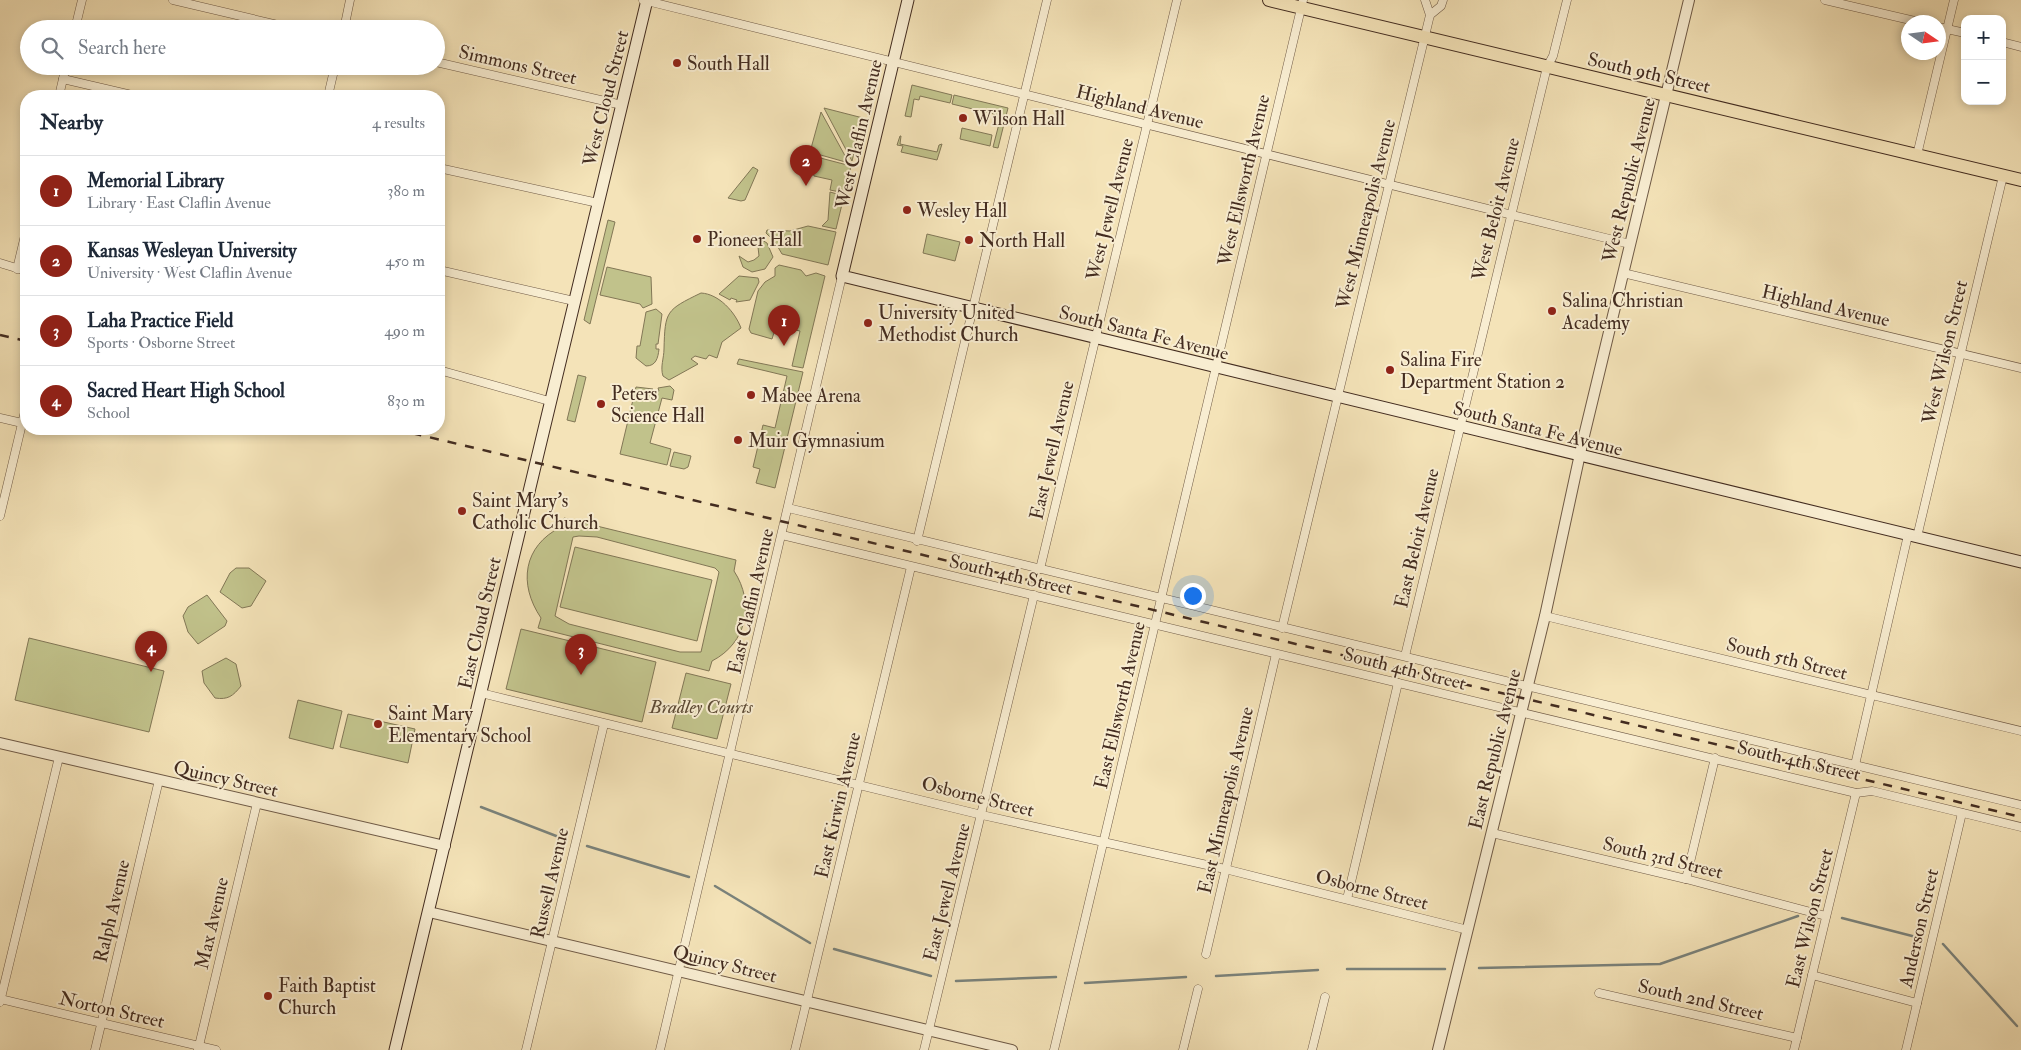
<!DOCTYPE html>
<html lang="en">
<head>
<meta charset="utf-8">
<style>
  :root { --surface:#fff; --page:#f2f2f3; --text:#1f2937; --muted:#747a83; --line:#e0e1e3; --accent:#8f2418 }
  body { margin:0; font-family:"IM FELL Double Pica",serif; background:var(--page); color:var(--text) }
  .controls { position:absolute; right:15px; top:15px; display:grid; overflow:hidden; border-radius:10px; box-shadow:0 2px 8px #0003 }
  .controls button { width:45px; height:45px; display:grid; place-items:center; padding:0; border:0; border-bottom:1px solid var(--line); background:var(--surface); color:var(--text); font:25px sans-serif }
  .compass { position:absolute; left:1901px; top:15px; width:45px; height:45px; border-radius:50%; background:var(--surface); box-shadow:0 2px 8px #0003; rotate:103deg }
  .you { position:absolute; left:1192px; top:595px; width:18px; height:18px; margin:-12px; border:4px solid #fff; border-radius:50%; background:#1a73e8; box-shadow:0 0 0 8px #1a73e833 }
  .badge { display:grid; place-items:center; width:32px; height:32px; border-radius:50%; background:var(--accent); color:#fff; font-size:16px; font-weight:700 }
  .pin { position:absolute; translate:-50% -41px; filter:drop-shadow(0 1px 2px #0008) }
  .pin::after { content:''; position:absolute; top:26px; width:18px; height:15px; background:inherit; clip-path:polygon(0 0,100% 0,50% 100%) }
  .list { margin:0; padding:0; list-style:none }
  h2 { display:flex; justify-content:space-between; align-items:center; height:65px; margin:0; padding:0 20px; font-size:21px }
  h2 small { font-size:16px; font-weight:400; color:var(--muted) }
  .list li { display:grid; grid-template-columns:32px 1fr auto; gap:15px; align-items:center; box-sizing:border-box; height:70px; padding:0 20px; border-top:1px solid var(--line) }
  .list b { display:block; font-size:19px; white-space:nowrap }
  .list p { margin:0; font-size:16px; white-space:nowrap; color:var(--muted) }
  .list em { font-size:16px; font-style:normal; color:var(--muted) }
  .icon { flex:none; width:28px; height:28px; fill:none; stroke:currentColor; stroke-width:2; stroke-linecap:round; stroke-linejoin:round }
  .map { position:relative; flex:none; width:2021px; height:1050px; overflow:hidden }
  .search { position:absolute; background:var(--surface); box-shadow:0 2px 8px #0003; left:20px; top:20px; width:425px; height:55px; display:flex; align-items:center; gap:12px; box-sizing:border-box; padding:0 18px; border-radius:28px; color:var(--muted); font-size:19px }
  .panel { position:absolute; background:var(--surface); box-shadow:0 2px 8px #0003; left:20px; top:90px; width:425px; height:345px; border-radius:20px }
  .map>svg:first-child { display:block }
  .green { fill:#c1c28b; stroke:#827756; fill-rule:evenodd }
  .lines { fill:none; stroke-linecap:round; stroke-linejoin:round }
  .stream { stroke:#7a827b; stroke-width:2.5 }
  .minor-casing { stroke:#6f5a46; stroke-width:9 }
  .tertiary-casing { stroke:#6f5a46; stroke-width:12 }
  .secondary-casing { stroke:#432c20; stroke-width:13 }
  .primary-casing { stroke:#432c20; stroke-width:14 }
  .minor { stroke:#f8edd1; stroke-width:8 }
  .tertiary { stroke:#f8edd1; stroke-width:10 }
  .secondary { stroke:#f8edd1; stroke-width:11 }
  .primary { stroke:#f4e3b8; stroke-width:12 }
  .rail { stroke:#432c20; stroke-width:2.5; stroke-dasharray:9 9; stroke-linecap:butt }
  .poi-dot { fill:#8f2418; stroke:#f8edd1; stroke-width:2 }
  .labels { text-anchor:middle; stroke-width:4; stroke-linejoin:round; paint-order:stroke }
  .poi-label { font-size:19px; fill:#432c20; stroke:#f8edd1; text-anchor:start }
  .street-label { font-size:19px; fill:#432c20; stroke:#f8edd1 }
  .park-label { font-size:19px; font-style:italic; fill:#5c4a35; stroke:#f8edd1 }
</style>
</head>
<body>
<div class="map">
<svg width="2021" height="1050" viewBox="0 0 2021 1050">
  <rect width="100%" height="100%" fill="#f4e3b8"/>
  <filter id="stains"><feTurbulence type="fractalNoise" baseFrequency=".004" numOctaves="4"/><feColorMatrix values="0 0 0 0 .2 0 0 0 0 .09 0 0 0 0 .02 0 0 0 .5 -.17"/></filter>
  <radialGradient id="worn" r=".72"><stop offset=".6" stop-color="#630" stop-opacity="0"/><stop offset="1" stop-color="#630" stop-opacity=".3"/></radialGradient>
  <g class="green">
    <polygon points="912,85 952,95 950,103 920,96 919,100 914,99 911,117 905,116"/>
    <polygon points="954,95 1008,108 998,148 993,147 1000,120 997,119 998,115 952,104"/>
    <polygon points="824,108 863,118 852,161"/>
    <polygon points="821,112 849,163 810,152"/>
    <polygon points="962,128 992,135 990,146 960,139"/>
    <polygon points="900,136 901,136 900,144 937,152 939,145 942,144 937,160 901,152 903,146 897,145"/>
    <polygon points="809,155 851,166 845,193 830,190 832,180 814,176"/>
    <polygon points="753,167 758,170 745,200 741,201 728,198"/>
    <polygon points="830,192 844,196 836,229 822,226 828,220"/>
    <polygon points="608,220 615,222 590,324 584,320"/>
    <polygon points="808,226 836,232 828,265 782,254 775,242 766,233 767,230 790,231"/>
    <polygon points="927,234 960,242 955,261 923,253"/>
    <polygon points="755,236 767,243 773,257 765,269 752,272 743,267 739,256 748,262 754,260 759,256 758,247 744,240"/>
    <polygon points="779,265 801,270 806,276 816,273 825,276 803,368 792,366 800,331 776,326 772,339 751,333 749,329 758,291 765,282 775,276 775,268"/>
    <polygon points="607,267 651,277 652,304 643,308 640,304 600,295"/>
    <polygon points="739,276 758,278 759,282 750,300 736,302 737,300 731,298 730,300 719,294"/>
    <path d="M701 293C719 294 735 312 741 328L722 342 717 358 709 355 706 359 695 356 691 359 698 364 669 380 663 376C660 367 664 358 664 349 665 311 666 310 701 293Z"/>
    <path d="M656 309 662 314 658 344H656V349H659C658 358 656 366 646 366L636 358 637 346H640L646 312Z"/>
    <polygon points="739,359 803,372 775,488 756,483 760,469 753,467 763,425 775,428 787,376 737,364"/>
    <polygon points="578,375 586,377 575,422 567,420"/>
    <polygon points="670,386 674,390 672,400 662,398 650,443 671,449 667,465 620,454 636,387 653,389 654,392 659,391 658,388"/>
    <polygon points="674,452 691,456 688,467 684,469 670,466"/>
    <path d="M564 518 736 560 734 571C755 603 747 643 712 661L709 671 538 628 541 618C518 584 523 546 561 527ZM579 536 597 537 715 568 719 572 701 652H680L569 624 555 616 573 537Z"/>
    <polygon points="575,547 712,580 697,641 560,607"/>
    <polygon points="236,568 249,568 266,581 251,606 242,608 220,592 230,573"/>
    <polygon points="207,595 227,621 225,626 198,644 188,632 183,616 188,607"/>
    <polygon points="521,629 656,662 642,722 506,689"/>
    <polygon points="29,638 164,671 149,732 15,700"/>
    <path d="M226 658 236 664 241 686C233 696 228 700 215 698L204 683 202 671Z"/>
    <polygon points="686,673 731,684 717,739 672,728"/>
    <polygon points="298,700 342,711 333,749 289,738"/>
    <polygon points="348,714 415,729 408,763 340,747"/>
  </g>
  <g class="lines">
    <g class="stream">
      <polyline points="481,807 564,839"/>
      <polyline points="587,846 689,877"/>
      <polyline points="715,886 810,943"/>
      <polyline points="1842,918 1920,938"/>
      <polyline points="1943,944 2017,1026"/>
      <polyline points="834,949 931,976"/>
      <polyline points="1479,968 1660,964 1798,916"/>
      <polyline points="1347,969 1445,969"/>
      <polyline points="1216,976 1318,970"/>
      <polyline points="956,981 1056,977"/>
      <polyline points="1085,983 1186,977"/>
    </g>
    <g class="minor-casing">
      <g id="minor">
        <polyline points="173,0 295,29"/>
        <polyline points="643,0 1630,244"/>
        <polyline points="1825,0 1919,22"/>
        <polyline points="1430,15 1441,6 1443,0"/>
        <polyline points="1938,27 1965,33"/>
        <polyline points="75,29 82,0"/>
        <polyline points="344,29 350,0"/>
        <polyline points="2002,42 2021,47"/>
        <polyline points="436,62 622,105"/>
        <polyline points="63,79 136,96"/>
        <polyline points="59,96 66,66"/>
        <polyline points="328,96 335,66"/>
        <polyline points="1917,155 1954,0"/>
        <polyline points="439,168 598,203"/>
        <polyline points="0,263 26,271"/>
        <polyline points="17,269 26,231"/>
        <polyline points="439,270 574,301"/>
        <polyline points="1623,273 2021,368"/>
        <polyline points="439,370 549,401"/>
        <polyline points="0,418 22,423"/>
        <polyline points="788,508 2021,805"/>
        <polyline points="0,516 26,407"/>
        <polyline points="782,535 1856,793 1872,791 2021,827"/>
        <polyline points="1917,537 2003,176"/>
        <polyline points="917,541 1047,0"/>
        <polyline points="1040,569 1177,0"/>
        <polyline points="1545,616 2021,731"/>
        <polyline points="1282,628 1430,15 1425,0"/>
        <polyline points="1405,656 1547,67 1553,56 1567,0"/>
        <polyline points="481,693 982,815 1225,869 1468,930"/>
        <polyline points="1855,765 1908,535"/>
        <polyline points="1492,833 1686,879 1826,916"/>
        <polyline points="1686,879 1715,758"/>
        <polyline points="1347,899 1398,683"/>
        <polyline points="1206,954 1276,654"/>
        <polyline points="1812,975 1917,1003"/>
        <polyline points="1599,993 1797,1038"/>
        <polyline points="0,999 216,1050"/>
        <polyline points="0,1002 59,757"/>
        <polyline points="95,1050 159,780"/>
        <polyline points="198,1050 257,803"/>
        <polyline points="526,1050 604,724"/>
        <polyline points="660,1050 842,276"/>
        <polyline points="795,1050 911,567"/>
        <polyline points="924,1050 1034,595"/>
        <polyline points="1054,1050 1303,0"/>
        <polyline points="1183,1050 1198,989"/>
        <polyline points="1312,1050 1325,997"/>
        <polyline points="1794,1050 1856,793"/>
        <polyline points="1906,1050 1962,813"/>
      </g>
    </g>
    <g class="tertiary-casing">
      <g id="tertiary">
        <polyline points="0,743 445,846"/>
        <polyline points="429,912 1012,1050"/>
        <polyline points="1438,1050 1545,616 1583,440 1689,0"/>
      </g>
    </g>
    <g class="secondary-casing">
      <g id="secondary">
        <polyline points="908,0 842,276 2021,562"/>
        <polyline points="395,1050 647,0"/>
      </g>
    </g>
    <g class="primary-casing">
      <polyline id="primary" points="1269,0 2021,180"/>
    </g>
    <use href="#minor" class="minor"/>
    <use href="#tertiary" class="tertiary"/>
    <use href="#secondary" class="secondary"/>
    <use href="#primary" class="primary"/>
    <g class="rail">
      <polyline points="0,335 26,341"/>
      <polyline points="395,429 2021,817"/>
    </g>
  </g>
  <g class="poi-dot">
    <circle cx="677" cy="63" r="5"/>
    <circle cx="963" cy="118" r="5"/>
    <circle cx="907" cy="210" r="5"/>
    <circle cx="697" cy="239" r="5"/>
    <circle cx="969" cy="240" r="5"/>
    <circle cx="1552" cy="311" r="5"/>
    <circle cx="868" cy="323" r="5"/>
    <circle cx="1390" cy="370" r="5"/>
    <circle cx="751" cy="395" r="5"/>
    <circle cx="601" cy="404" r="5"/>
    <circle cx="738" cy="440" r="5"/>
    <circle cx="462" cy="511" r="5"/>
    <circle cx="378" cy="724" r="5"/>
    <circle cx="268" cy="996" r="5"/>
  </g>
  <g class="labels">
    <g class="poi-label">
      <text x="687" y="70">South Hall</text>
      <text x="973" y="125">Wilson Hall</text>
      <text x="917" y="217">Wesley Hall</text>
      <text x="707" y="246">Pioneer Hall</text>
      <text x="979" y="247">North Hall</text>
      <text x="1562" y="307">Salina Christian<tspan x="1562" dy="22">Academy</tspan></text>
      <text x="878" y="319">University United<tspan x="878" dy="22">Methodist Church</tspan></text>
      <text x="1400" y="366">Salina Fire<tspan x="1400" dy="22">Department Station 2</tspan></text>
      <text x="611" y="400">Peters<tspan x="611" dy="22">Science Hall</tspan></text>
      <text x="761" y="402">Mabee Arena</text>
      <text x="748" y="447">Muir Gymnasium</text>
      <text x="472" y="507">Saint Mary's<tspan x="472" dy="22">Catholic Church</tspan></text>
      <text x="388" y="720">Saint Mary<tspan x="388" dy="22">Elementary School</tspan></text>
      <text x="278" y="992">Faith Baptist<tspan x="278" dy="22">Church</tspan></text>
    </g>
    <g class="street-label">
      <text transform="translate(518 64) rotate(13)" y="7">Simmons Street</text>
      <text transform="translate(1649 72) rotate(13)" y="7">South 9th Street</text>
      <text transform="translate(605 98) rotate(-76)" y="7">West Cloud Street</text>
      <text transform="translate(1140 106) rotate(14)" y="7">Highland Avenue</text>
      <text transform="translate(858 134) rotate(-77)" y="7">West Claflin Avenue</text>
      <text transform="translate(1243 180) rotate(-77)" y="7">West Ellsworth Avenue</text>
      <text transform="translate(1628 180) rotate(-76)" y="7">West Republic Avenue</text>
      <text transform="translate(1109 209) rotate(-76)" y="7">West Jewell Avenue</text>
      <text transform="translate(1495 209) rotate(-76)" y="7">West Beloit Avenue</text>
      <text transform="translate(1365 214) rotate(-76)" y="7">West Minneapolis Avenue</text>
      <text transform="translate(1826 305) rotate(13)" y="7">Highland Avenue</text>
      <text transform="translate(1144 332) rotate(14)" y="7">South Santa Fe Avenue</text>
      <text transform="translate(1944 352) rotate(-77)" y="7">West Wilson Street</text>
      <text transform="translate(1538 428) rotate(14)" y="7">South Santa Fe Avenue</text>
      <text transform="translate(1051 450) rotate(-77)" y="7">East Jewell Avenue</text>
      <text transform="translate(1416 538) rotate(-77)" y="7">East Beloit Avenue</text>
      <text transform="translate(1011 574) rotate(13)" y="7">South 4th Street</text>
      <text transform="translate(750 601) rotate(-77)" y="7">East Claflin Avenue</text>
      <text transform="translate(479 623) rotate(-77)" y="7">East Cloud Street</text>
      <text transform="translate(1787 658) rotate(14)" y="7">South 5th Street</text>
      <text transform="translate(1405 668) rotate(14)" y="7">South 4th Street</text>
      <text transform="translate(1119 705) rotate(-77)" y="7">East Ellsworth Avenue</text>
      <text transform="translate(1494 749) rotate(-76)" y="7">East Republic Avenue</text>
      <text transform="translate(1799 760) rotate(13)" y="7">South 4th Street</text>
      <text transform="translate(226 778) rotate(13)" y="7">Quincy Street</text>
      <text transform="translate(978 796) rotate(14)" y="7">Osborne Street</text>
      <text transform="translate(1225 800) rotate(-77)" y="7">East Minneapolis Avenue</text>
      <text transform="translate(837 805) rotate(-77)" y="7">East Kirwin Avenue</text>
      <text transform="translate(1663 857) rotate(14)" y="7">South 3rd Street</text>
      <text transform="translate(549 883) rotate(-77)" y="7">Russell Avenue</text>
      <text transform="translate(1372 889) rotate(14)" y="7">Osborne Street</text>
      <text transform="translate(946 892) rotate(-76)" y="7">East Jewell Avenue</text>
      <text transform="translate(111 911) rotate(-77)" y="7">Ralph Avenue</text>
      <text transform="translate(1809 918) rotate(-76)" y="7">East Wilson Street</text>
      <text transform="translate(211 923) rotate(-77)" y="7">Max Avenue</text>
      <text transform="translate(1918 928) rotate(-77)" y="7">Anderson Street</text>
      <text transform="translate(725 963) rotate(14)" y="7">Quincy Street</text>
      <text transform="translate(1701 999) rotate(13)" y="7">South 2nd Street</text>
      <text transform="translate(112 1009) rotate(13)" y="7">Norton Street</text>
    </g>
    <g class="park-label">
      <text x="701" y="713">Bradley Courts</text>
    </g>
  </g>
  <rect width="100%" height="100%" filter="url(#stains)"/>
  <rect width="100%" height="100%" fill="url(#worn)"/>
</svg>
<div class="controls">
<button>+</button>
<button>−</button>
</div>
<svg class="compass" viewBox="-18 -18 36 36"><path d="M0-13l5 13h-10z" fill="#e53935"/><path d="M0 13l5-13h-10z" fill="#747a83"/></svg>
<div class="you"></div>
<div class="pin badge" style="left:784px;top:346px">1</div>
<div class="pin badge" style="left:806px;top:186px">2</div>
<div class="pin badge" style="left:581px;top:675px">3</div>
<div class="pin badge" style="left:151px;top:672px">4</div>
<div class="search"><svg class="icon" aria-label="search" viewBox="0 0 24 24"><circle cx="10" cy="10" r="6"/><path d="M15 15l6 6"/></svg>Search here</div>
<section class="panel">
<h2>Nearby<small>4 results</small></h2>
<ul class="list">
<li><span class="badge">1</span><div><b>Memorial Library</b><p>Library · East Claflin Avenue</p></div><em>380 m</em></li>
<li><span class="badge">2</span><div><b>Kansas Wesleyan University</b><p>University · West Claflin Avenue</p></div><em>450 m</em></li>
<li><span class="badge">3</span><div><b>Laha Practice Field</b><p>Sports · Osborne Street</p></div><em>490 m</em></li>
<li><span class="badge">4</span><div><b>Sacred Heart High School</b><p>School</p></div><em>830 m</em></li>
</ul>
</section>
</div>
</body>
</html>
